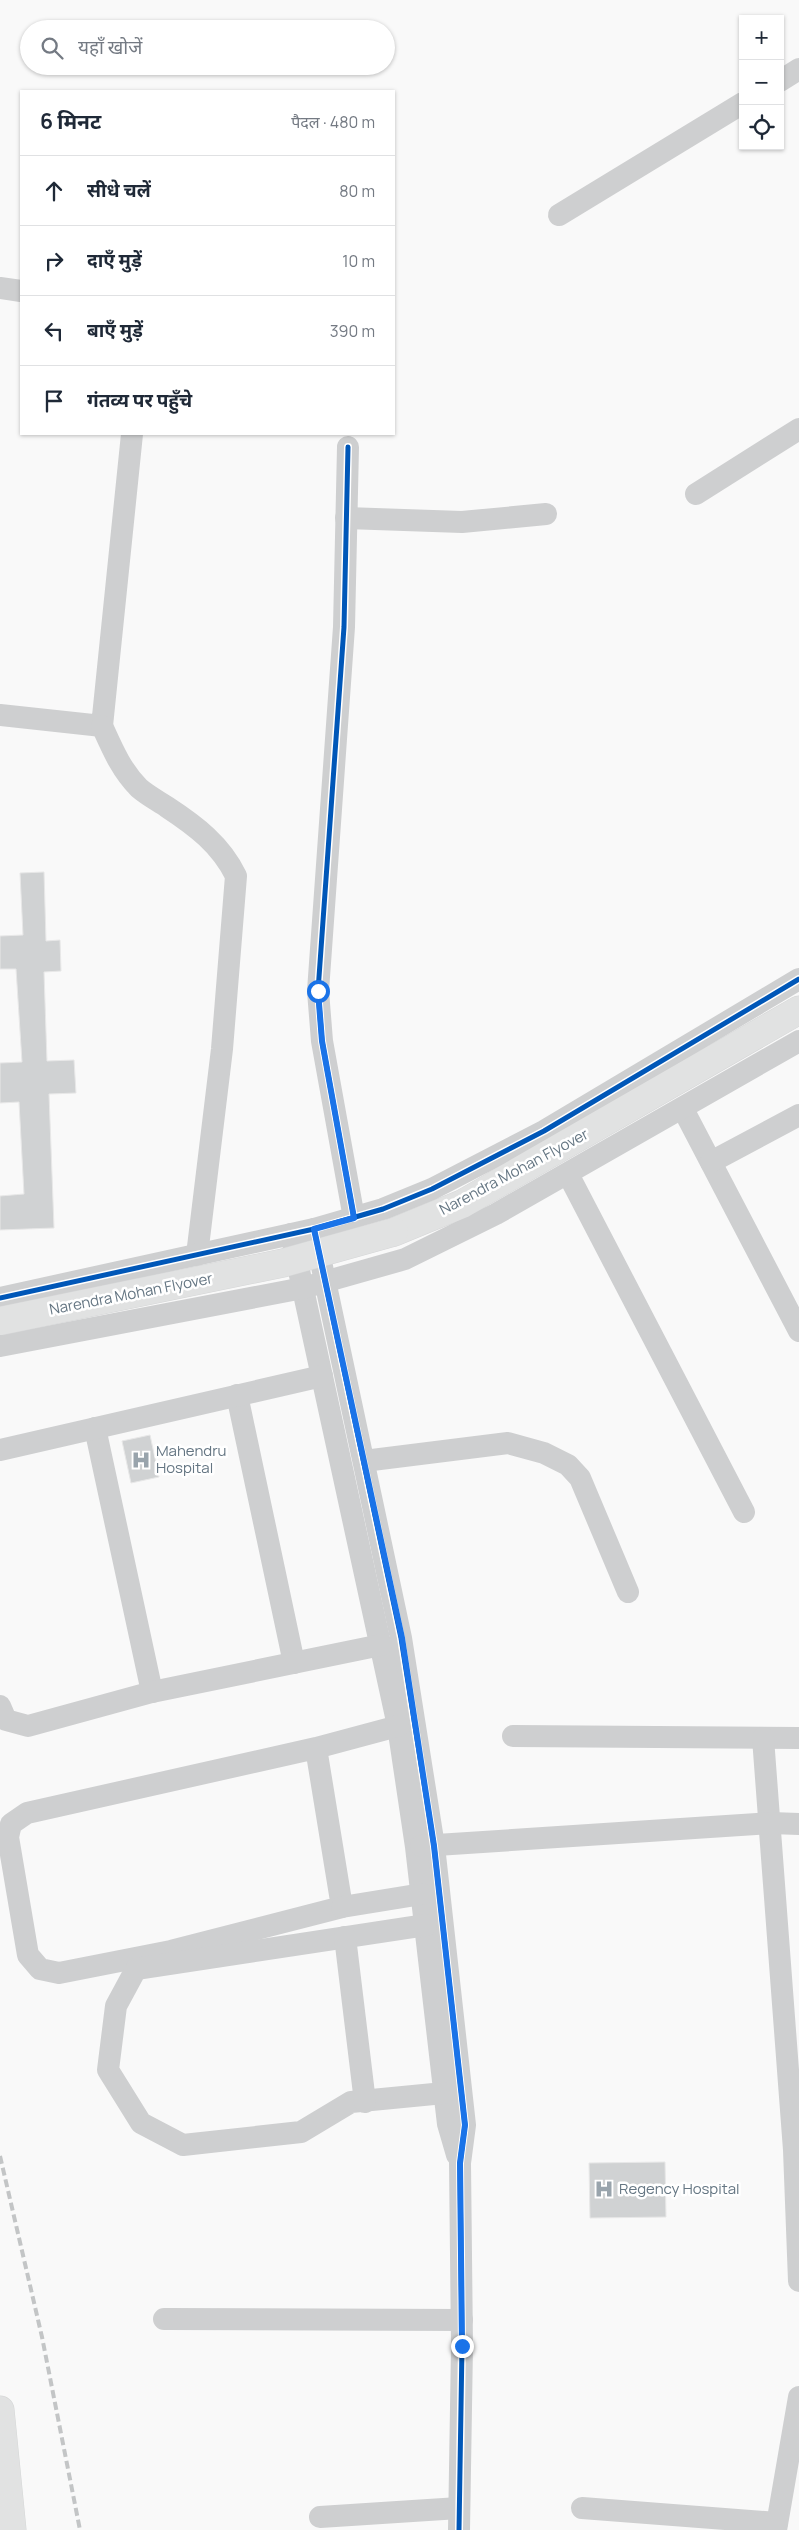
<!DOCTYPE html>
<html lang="hi">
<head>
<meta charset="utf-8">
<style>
  :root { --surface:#fff; --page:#f2f2f3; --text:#1f2937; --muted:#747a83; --line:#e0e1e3 }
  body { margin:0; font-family:Manrope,"Noto Sans Devanagari",sans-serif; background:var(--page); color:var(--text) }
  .controls { position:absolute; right:15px; top:15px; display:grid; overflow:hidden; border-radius:0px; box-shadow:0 1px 4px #0004 }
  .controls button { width:45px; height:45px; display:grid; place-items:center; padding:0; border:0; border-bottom:1px solid var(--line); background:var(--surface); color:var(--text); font:25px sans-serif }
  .stop { position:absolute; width:15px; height:15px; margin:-11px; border:4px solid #1a73e8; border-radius:50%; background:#fff }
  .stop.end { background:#1a73e8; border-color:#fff; box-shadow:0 1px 5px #0008 }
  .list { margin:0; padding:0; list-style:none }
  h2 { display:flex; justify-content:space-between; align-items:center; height:65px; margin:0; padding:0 20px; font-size:21px }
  h2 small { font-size:16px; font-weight:400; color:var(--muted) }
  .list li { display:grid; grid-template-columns:32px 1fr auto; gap:15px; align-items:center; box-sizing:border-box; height:70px; padding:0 20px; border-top:1px solid var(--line) }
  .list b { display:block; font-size:19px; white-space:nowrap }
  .list em { font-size:16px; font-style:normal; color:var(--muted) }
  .icon { flex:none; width:28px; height:28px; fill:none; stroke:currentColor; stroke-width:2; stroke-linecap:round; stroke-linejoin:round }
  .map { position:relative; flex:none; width:799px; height:2530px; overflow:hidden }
  .search { position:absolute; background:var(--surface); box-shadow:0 1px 4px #0004; left:20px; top:20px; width:375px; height:55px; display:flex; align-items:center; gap:12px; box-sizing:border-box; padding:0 18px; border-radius:28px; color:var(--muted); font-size:19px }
  .panel { position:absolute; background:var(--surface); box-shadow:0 1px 4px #0004; left:20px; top:90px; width:375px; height:345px; border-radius:0px }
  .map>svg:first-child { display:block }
  .building { fill:#d0d2d3; stroke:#e8e8e8 }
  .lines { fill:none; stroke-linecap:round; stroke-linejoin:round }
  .major-casing { stroke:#d5d6d7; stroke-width:29 }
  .highway-casing { stroke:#d5d6d6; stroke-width:29 }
  .minor { stroke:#cecfd0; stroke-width:22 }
  .major { stroke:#e1e2e2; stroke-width:28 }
  .highway { stroke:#e1e2e2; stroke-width:28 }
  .rail { stroke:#c3c5c6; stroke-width:4; stroke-dasharray:8 4; stroke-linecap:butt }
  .major-bridge-casing { stroke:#d5d6d7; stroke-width:29; stroke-linecap:butt }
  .major-bridge { stroke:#e1e2e2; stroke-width:28 }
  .cycleway-casing { stroke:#fff; stroke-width:8 }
  .cycleway { stroke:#0057b8; stroke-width:5 }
  .route { stroke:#1a73e8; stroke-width:6 }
  .labels { text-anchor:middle; stroke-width:5; stroke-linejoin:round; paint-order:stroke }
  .street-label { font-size:15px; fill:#657683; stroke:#fff }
  .poi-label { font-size:15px; fill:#657683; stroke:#fff; text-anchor:start }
</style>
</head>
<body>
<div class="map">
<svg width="799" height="2530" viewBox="0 0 799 2530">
  <rect width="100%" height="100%" fill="#f9f9f9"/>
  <g class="building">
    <polygon points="44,872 46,941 60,940 61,971 44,972 47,1061 74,1060 76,1093 49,1094 54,1228 0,1230 0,1196 24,1194 19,1102 0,1103 0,1063 22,1062 16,969 0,969 0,936 23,935 20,873"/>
    <polygon points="150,1435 159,1477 131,1483 122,1441"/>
    <polygon points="665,2162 666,2217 590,2218 589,2163"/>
  </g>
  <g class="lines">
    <g class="major-casing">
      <polyline id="major" points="394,1232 462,1204 799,1010"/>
    </g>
    <g class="highway-casing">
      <polyline id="highway" points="0,2410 12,2530"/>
    </g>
    <g class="minor">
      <polyline points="780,81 799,69"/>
      <polyline points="559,215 743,103"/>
      <polyline points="0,288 21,291"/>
      <polyline points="348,447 344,627 318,991 322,1041 354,1218"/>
      <polyline points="696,494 799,429"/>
      <polyline points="346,518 462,522 546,514"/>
      <polyline points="0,715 102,726 132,434"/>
      <path d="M102 726C112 748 121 770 139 788 147 795 158 801 167 807 196 826 221 845 236 876L222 1049 197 1255"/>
      <polyline points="683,1109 799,1331"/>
      <polyline points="711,1162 799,1115"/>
      <polyline points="568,1174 744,1512"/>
      <polyline points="314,1229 401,1638 434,1846 465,2125 460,2163 462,2346 459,2530"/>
      <polyline points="291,1234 398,1726 416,1847 448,2124 457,2155"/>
      <polyline points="0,1298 314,1229 383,1209 432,1189 544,1131 799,979"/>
      <polyline points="0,1346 303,1288 405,1259 496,1214 799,1041"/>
      <polyline points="237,1395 294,1663"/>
      <polyline points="95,1428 152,1692"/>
      <polyline points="0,1450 322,1376"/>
      <polyline points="364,1461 508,1443 544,1453 568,1465 580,1478 628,1592"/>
      <polyline points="0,1706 6,1720 28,1726 152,1692 381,1645"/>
      <polyline points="513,1736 799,1738"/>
      <polyline points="763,1738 794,2150 799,2281"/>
      <polyline points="316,1748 342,1907 171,1951 59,1973 40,1969 28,1955 8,1837 11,1824 27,1813 316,1748 398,1726"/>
      <polyline points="421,1846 771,1823 799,1824"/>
      <polyline points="342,1907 422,1894"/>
      <polyline points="426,1925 136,1969 116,2006 108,2070 141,2123 183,2145 301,2132 351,2102 444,2093"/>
      <polyline points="345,1937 365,2102"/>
      <polyline points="164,2319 462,2320"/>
      <polyline points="582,2508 777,2523"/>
      <polyline points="320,2517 459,2508"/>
      <polyline points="776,2530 799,2397"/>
    </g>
    <use href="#major" class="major"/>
    <use href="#highway" class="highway"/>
    <polyline class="rail" points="0,2156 42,2337 80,2530"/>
    <g class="major-bridge-casing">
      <polyline id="major-bridge" points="0,1321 283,1263 394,1232"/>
    </g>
    <use href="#major-bridge" class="major-bridge"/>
    <g class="cycleway-casing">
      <g id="cycleway">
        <polyline points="348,447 344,627 318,991 322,1041 354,1218"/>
        <polyline points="314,1229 401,1638 434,1846 465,2125 460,2163 462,2346 459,2530"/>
        <polyline points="0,1298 314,1229 383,1209 432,1189 544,1131 799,979"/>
      </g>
    </g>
    <use href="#cycleway" class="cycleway"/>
  </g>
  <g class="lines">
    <polyline class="route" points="318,991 322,1041 354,1218 314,1229 402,1638 434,1846 465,2125 460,2163 462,2346"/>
  </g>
  <defs>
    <g id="hospital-bare" transform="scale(1.5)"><path d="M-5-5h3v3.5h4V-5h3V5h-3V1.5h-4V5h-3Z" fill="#99a4ac" stroke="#fff" stroke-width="2.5" paint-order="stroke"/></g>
  </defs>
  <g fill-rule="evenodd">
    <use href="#hospital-bare" x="141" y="1460"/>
    <use href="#hospital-bare" x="604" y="2189"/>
  </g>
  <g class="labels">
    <g class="street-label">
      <text transform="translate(514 1172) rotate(-28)" y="5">Narendra Mohan Flyover</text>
      <text transform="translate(131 1294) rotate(-11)" y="5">Narendra Mohan Flyover</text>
    </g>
    <g class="poi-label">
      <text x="156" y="1456">Mahendru<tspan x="156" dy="17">Hospital</tspan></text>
      <text x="619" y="2194">Regency Hospital</text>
    </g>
  </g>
</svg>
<div class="controls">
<button>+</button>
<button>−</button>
<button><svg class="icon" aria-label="locate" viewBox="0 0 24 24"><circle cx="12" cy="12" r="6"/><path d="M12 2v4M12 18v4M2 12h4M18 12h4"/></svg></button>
</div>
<div class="stop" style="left:318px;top:991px"></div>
<div class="stop end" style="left:462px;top:2346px"></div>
<div class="search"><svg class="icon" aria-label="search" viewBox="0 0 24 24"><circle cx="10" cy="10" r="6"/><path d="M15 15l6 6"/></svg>यहाँ खोजें</div>
<section class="panel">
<h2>6 मिनट<small>पैदल · 480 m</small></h2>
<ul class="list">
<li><svg class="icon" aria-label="ahead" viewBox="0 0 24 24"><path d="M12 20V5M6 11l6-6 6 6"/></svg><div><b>सीधे चलें</b></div><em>80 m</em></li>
<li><svg class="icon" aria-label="right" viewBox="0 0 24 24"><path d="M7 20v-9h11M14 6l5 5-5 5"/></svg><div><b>दाएँ मुड़ें</b></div><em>10 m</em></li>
<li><svg class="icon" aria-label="left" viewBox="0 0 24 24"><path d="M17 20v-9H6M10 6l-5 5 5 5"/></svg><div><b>बाएँ मुड़ें</b></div><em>390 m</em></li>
<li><svg class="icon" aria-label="arrive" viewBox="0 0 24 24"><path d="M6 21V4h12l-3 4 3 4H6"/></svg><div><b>गंतव्य पर पहुँचे</b></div></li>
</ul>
</section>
</div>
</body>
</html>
